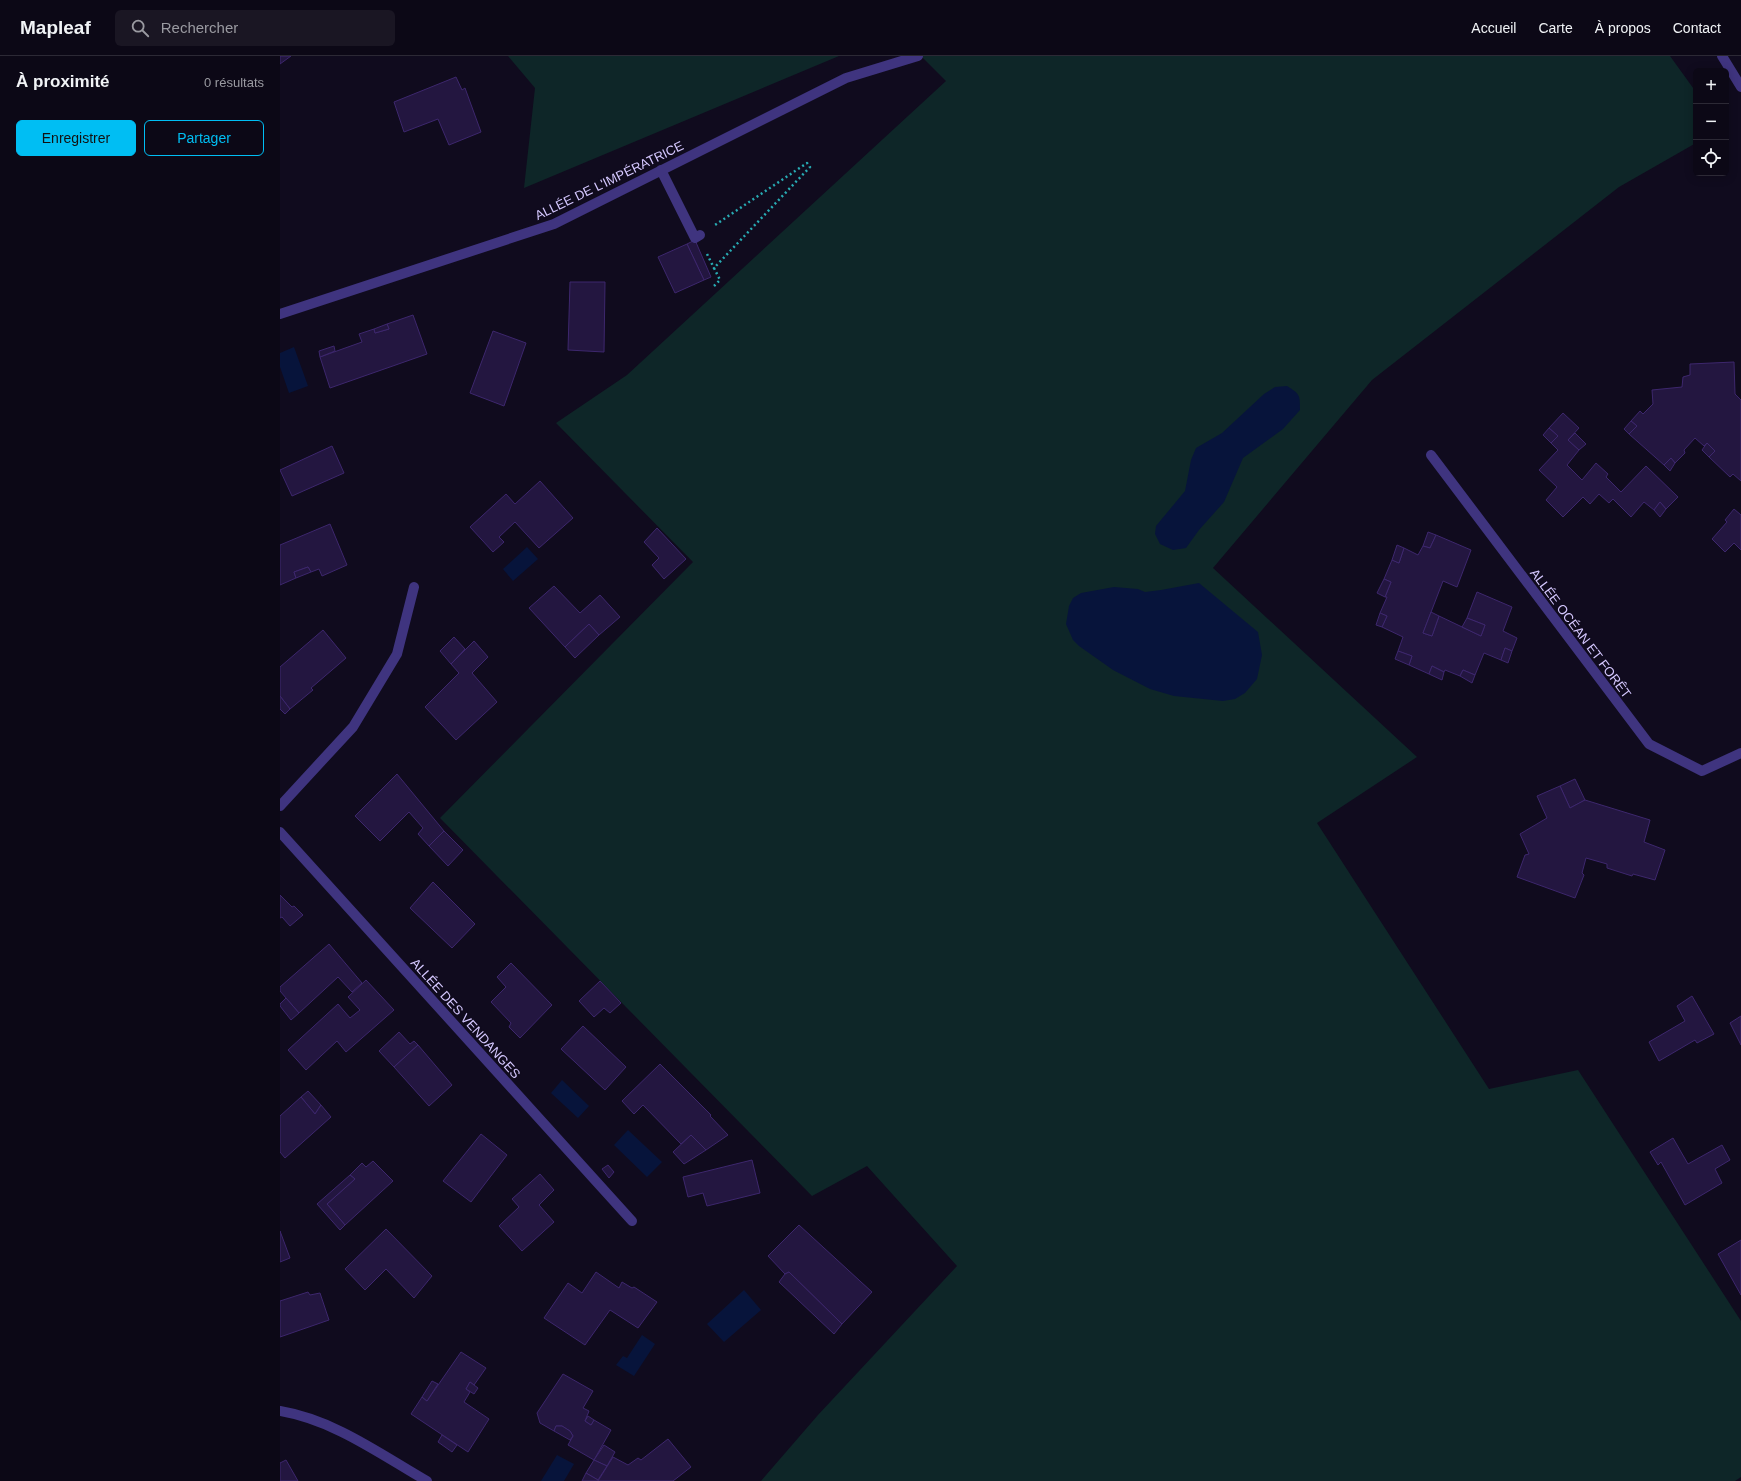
<!DOCTYPE html>
<html lang="fr">
<head>
<meta charset="utf-8">
<style>
  :root { --surface:#0c0816; --page:#1a1623; --text:#f1f3f6; --muted:#9a9aa1; --line:#2c2935; --accent:#00bef3 }
  body { margin:0; font-family:Helvetica,sans-serif; background:var(--page); color:var(--text) }
  .controls { position:absolute; right:12px; top:12px; display:grid; overflow:hidden; border-radius:6px; box-shadow:0 2px 10px #0003 }
  .controls button { width:36px; height:36px; display:grid; place-items:center; padding:0; border:0; border-bottom:1px solid var(--line); background:var(--surface); color:var(--text); font:20px sans-serif }
  .list { margin:0; padding:0; list-style:none }
  h2 { display:flex; justify-content:space-between; align-items:center; height:52px; margin:0; padding:0 16px; font-size:17px }
  h2 small { font-size:13px; font-weight:400; color:var(--muted) }
  .actions { display:flex; gap:8px; padding:12px 16px }
  .actions a { flex:1; padding:9px 0; border:1px solid var(--accent); border-radius:6px; text-align:center; font-size:14px; color:var(--accent) }
  .actions .main { background:var(--accent); color:#111 }
  .icon { flex:none; width:22px; height:22px; fill:none; stroke:currentColor; stroke-width:2; stroke-linecap:round; stroke-linejoin:round }
  .map { position:relative; flex:none; width:1461px; height:1425px; overflow:hidden }
  header { display:flex; align-items:center; gap:24px; box-sizing:border-box; height:56px; padding:0 20px; background:var(--surface); border-bottom:1px solid var(--line) }
  header strong { font-size:19px }
  nav { display:flex; gap:22px; margin-inline-start:auto; font-size:14px }
  .search { width:280px; height:36px; background:var(--page); display:flex; align-items:center; gap:10px; box-sizing:border-box; padding:0 14px; border-radius:6px; color:var(--muted); font-size:15px }
  main { display:flex }
  aside { flex:1; background:var(--surface) }
  .map>svg:first-child { display:block }
  .green { fill:#0e2628 }
  .water { fill:#07143b }
  .building { fill:#231640; stroke:#3d276d }
  .lines { fill:none; stroke-linecap:round; stroke-linejoin:round }
  .path { stroke:#28abb3; stroke-width:2.5; stroke-dasharray:2 3; stroke-linecap:butt }
  .minor { stroke:#3f347f; stroke-width:10 }
  .labels { text-anchor:middle; stroke-width:3; stroke-linejoin:round; paint-order:stroke }
  .street-label { font-size:13px; fill:#d5c8ff; stroke:#100b1e }
</style>
</head>
<body>
<header>
<strong>Mapleaf</strong>
<div class="search"><svg class="icon" aria-label="search" viewBox="0 0 24 24"><circle cx="10" cy="10" r="6"/><path d="M15 15l6 6"/></svg>Rechercher</div>
<nav><a>Accueil</a><a>Carte</a><a>À propos</a><a>Contact</a></nav>
</header>
<main>
<aside>
<h2>À proximité<small>0 résultats</small></h2>
<ul class="list">
</ul>
<div class="actions"><a class="main">Enregistrer</a><a>Partager</a></div>
</aside>
<div class="map">
<svg width="1461" height="1425" viewBox="0 0 1461 1425">
  <rect width="100%" height="100%" fill="#100b1e"/>
  <g class="green">
    <polygon points="228,0 559,0 244,132 255,32"/>
    <polygon points="641,0 1390,0 1416,36 1416,87 1339,131 1092,324 933,512 1137,701 1037,767 1209,1033 1298,1014 1461,1265 1461,1421 1455,1425 481,1425 538,1359 677,1210 587,1110 532,1140 160,762 413,506 276,367 347,319 666,25"/>
  </g>
  <g class="water">
    <polygon points="14,291 28,330 9,337 0,311 0,297"/>
    <path d="M1007 330C1020 338 1020 339 1020 354L1003 373 963 402 944 446 919 474 906 492 893 494 880 488 875 478 876 470 905 435 911 404 916 392 942 377 984 338 995 331Z"/>
    <polygon points="247,491 258,503 233,525 223,513"/>
    <polygon points="919,527 978,576 982,599 977,623 965,637 955,643 943,645 894,640 870,633 833,614 799,590 793,584 786,568 789,550 793,542 801,537 834,531 858,533 865,536 881,534"/>
    <polygon points="282,1024 309,1050 298,1062 271,1037"/>
    <polygon points="348,1074 382,1106 367,1121 334,1089"/>
    <polygon points="464,1234 481,1254 444,1286 427,1268"/>
    <polygon points="362,1279 375,1288 354,1320 336,1309 343,1300 347,1302"/>
    <polygon points="277,1399 294,1408 284,1425 261,1425"/>
  </g>
  <g class="building">
    <polygon points="0,0 11,0 0,8"/>
    <polygon points="176,21 182,34 185,32 201,76 169,89 158,63 124,76 114,46"/>
    <polygon points="415,184 431,221 424,224 407,188"/>
    <polygon points="407,188 424,224 395,237 378,201"/>
    <polygon points="290,226 325,226 324,296 288,294"/>
    <polygon points="133,259 147,298 50,332 40,301 82,286 79,278 94,273 95,277 109,273 107,268"/>
    <polygon points="107,268 109,273 95,277 94,273"/>
    <polygon points="213,275 246,287 224,350 190,337"/>
    <polygon points="54,290 55,295 40,301 39,295"/>
    <polygon points="1454,306 1455,338 1461,344 1461,425 1453,418 1450,421 1429,401 1435,395 1427,387 1424,390 1415,382 1404,394 1405,397 1395,407 1391,402 1384,409 1349,378 1357,370 1351,365 1360,355 1363,358 1373,348 1372,334 1402,331 1403,321 1410,319 1410,308"/>
    <polygon points="1283,357 1299,372 1288,384 1299,394 1287,409 1302,424 1316,407 1328,418 1326,421 1341,436 1366,410 1398,441 1386,453 1380,446 1374,454 1364,446 1351,461 1333,443 1329,447 1319,438 1310,448 1303,441 1283,461 1266,444 1277,431 1259,414 1278,394 1271,387 1278,380 1269,372"/>
    <polygon points="1351,365 1357,370 1349,378 1344,373"/>
    <polygon points="1269,372 1278,380 1271,387 1263,379"/>
    <polygon points="1295,377 1306,388 1299,394 1288,384"/>
    <polygon points="1427,387 1435,395 1429,401 1422,394"/>
    <polygon points="52,390 64,417 12,440 0,414"/>
    <polygon points="1391,402 1395,407 1390,415 1384,409"/>
    <polygon points="260,425 293,462 259,492 235,466 219,481 224,486 213,496 190,471 226,438 235,448"/>
    <polygon points="1380,446 1386,453 1380,461 1374,454"/>
    <polygon points="1454,453 1461,459 1461,494 1454,487 1445,496 1432,483 1447,466 1445,464"/>
    <polygon points="50,468 67,509 42,520 39,513 31,516 28,511 14,516 16,522 0,529 0,489"/>
    <polygon points="377,472 406,503 384,523 372,509 379,502 364,486"/>
    <polygon points="1148,476 1156,479 1150,492 1143,490"/>
    <polygon points="1156,479 1191,494 1177,531 1163,525 1143,577 1152,580 1159,560 1201,580 1205,569 1187,562 1197,536 1232,551 1223,575 1237,582 1232,595 1225,592 1221,604 1204,597 1195,619 1183,614 1180,620 1165,614 1164,616 1152,610 1149,618 1129,609 1132,600 1118,595 1123,581 1102,571 1107,560 1100,557 1107,541 1105,541 1111,526 1104,523 1112,504 1119,507 1124,492 1138,499 1143,490 1150,492"/>
    <polygon points="1117,489 1124,492 1119,507 1112,504"/>
    <polygon points="28,511 31,516 16,522 14,516"/>
    <polygon points="1104,523 1111,526 1105,541 1097,537"/>
    <polygon points="274,530 300,557 320,539 340,561 319,579 309,568 285,591 249,552"/>
    <polygon points="1151,556 1159,560 1152,580 1143,577"/>
    <polygon points="1100,557 1107,560 1102,571 1096,569"/>
    <polygon points="1187,562 1205,569 1201,580 1182,571"/>
    <polygon points="309,568 319,579 295,602 285,591"/>
    <polygon points="43,574 66,602 31,632 33,634 10,653 0,640 0,611"/>
    <polygon points="174,581 185,593 171,608 160,595"/>
    <polygon points="194,585 208,601 192,617 217,646 176,684 145,651 179,617 171,608"/>
    <polygon points="1225,592 1232,595 1228,607 1221,604"/>
    <polygon points="1118,595 1132,600 1129,609 1115,603"/>
    <polygon points="1152,610 1164,616 1162,624 1149,618"/>
    <polygon points="1183,614 1195,619 1192,627 1180,620"/>
    <polygon points="0,640 10,653 5,658 0,653"/>
    <polygon points="117,718 164,775 149,790 138,778 143,772 129,756 100,785 75,760"/>
    <polygon points="1295,723 1305,744 1290,752 1280,730"/>
    <polygon points="1280,730 1290,752 1305,744 1370,764 1364,786 1385,794 1375,824 1353,818 1352,820 1327,812 1327,808 1306,802 1302,817 1304,819 1295,842 1237,821 1245,799 1249,798 1240,778 1267,762 1257,740"/>
    <polygon points="164,775 183,794 168,810 149,790"/>
    <polygon points="153,826 195,868 172,892 130,852"/>
    <polygon points="0,839 12,851 14,850 23,859 10,870 2,861 0,862"/>
    <polygon points="49,888 82,927 72,936 58,921 19,957 0,935 0,931"/>
    <polygon points="231,907 272,949 240,982 229,971 231,967 211,946 226,931 217,921"/>
    <polygon points="86,924 114,954 66,996 57,985 26,1014 8,994 58,948 70,962 80,954 68,941"/>
    <polygon points="320,925 341,947 330,957 324,952 314,961 299,945"/>
    <polygon points="1412,940 1434,978 1417,987 1415,984 1379,1005 1369,986 1405,965 1397,950"/>
    <polygon points="6,942 19,957 11,964 0,950 0,948"/>
    <polygon points="1461,960 1461,989 1450,967"/>
    <polygon points="303,970 346,1011 325,1034 281,993"/>
    <polygon points="119,976 130,988 134,985 138,989 114,1011 99,995"/>
    <polygon points="138,989 172,1029 149,1050 114,1011"/>
    <polygon points="380,1008 431,1059 430,1060 448,1079 426,1094 411,1079 401,1088 363,1049 354,1058 342,1045"/>
    <polygon points="28,1035 41,1049 35,1058 21,1041"/>
    <polygon points="21,1041 35,1058 41,1049 51,1061 5,1102 0,1096 0,1060"/>
    <polygon points="201,1078 227,1099 191,1146 163,1125"/>
    <polygon points="411,1079 426,1094 404,1108 393,1096"/>
    <polygon points="1393,1082 1408,1108 1442,1089 1450,1104 1435,1113 1442,1127 1405,1149 1381,1106 1378,1109 1370,1096"/>
    <polygon points="472,1104 480,1137 427,1150 423,1137 408,1141 403,1121"/>
    <polygon points="93,1105 113,1125 65,1169 47,1148 75,1123 70,1119 82,1107 86,1111"/>
    <polygon points="328,1109 334,1116 329,1122 322,1113"/>
    <polygon points="260,1118 274,1134 259,1149 274,1166 242,1195 219,1170 239,1151 232,1143"/>
    <polygon points="70,1119 75,1123 47,1148 65,1169 60,1174 37,1148"/>
    <polygon points="519,1169 592,1236 562,1268 509,1216 505,1218 488,1200"/>
    <polygon points="106,1173 152,1220 134,1242 106,1213 85,1234 65,1213"/>
    <polygon points="0,1175 10,1202 0,1206"/>
    <polygon points="1461,1184 1461,1239 1438,1198"/>
    <polygon points="316,1216 339,1232 342,1226 352,1232 354,1231 377,1246 358,1272 330,1254 305,1289 264,1262 288,1227 302,1237"/>
    <polygon points="509,1216 562,1268 554,1278 499,1226 505,1218"/>
    <polygon points="28,1236 30,1239 40,1237 49,1264 0,1281 0,1245"/>
    <polygon points="181,1296 206,1312 194,1329 190,1326 186,1333 190,1336 184,1346 209,1363 188,1396 131,1358 142,1341 147,1345"/>
    <polygon points="283,1318 313,1335 303,1352 309,1355 305,1365 311,1369 314,1364 331,1374 314,1404 288,1389 293,1380 290,1375 282,1370 276,1370 274,1375 260,1367 257,1357"/>
    <polygon points="152,1325 158,1328 147,1345 142,1341"/>
    <polygon points="190,1326 198,1332 194,1338 186,1333"/>
    <polygon points="308,1360 314,1364 311,1369 305,1365"/>
    <polygon points="276,1370 282,1370 290,1375 293,1380 290,1384 274,1375"/>
    <polygon points="162,1379 177,1389 172,1396 158,1386"/>
    <polygon points="388,1383 411,1411 393,1425 318,1425 333,1401 348,1409 358,1402 361,1404"/>
    <polygon points="324,1389 335,1396 327,1410 314,1404"/>
    <polygon points="6,1404 18,1425 0,1425 0,1407"/>
    <polygon points="314,1404 327,1410 318,1424 306,1417"/>
    <polygon points="306,1417 318,1424 318,1425 302,1425"/>
  </g>
  <g class="lines">
    <g class="path">
      <polyline points="427,198 434,212"/>
      <polyline points="434,230 440,224 434,212 530,111 527,107 435,169"/>
    </g>
    <g class="minor">
      <polyline points="1442,0 1461,31"/>
      <polyline points="381,114 415,182 420,179"/>
      <polyline points="0,258 274,168 566,22 638,0"/>
      <polyline points="1151,399 1369,688 1422,715 1461,697"/>
      <polyline points="0,750 73,671 117,598 134,531"/>
      <polyline points="0,776 352,1165"/>
      <path d="M0 1355C54 1364 100 1398 147 1425"/>
    </g>
  </g>
  <g class="labels">
    <g class="street-label">
      <text transform="translate(329 124) rotate(-26)" y="5">ALLÉE DE L'IMPÉRATRICE</text>
      <text transform="translate(1301 577) rotate(53)" y="5">ALLÉE OCÉAN ET FORÊT</text>
      <text transform="translate(186 962) rotate(48)" y="5">ALLÉE DES VENDANGES</text>
    </g>
  </g>
</svg>
<div class="controls">
<button>+</button>
<button>−</button>
<button><svg class="icon" aria-label="locate" viewBox="0 0 24 24"><circle cx="12" cy="12" r="6"/><path d="M12 2v4M12 18v4M2 12h4M18 12h4"/></svg></button>
</div>
</div>
</main>
</body>
</html>
